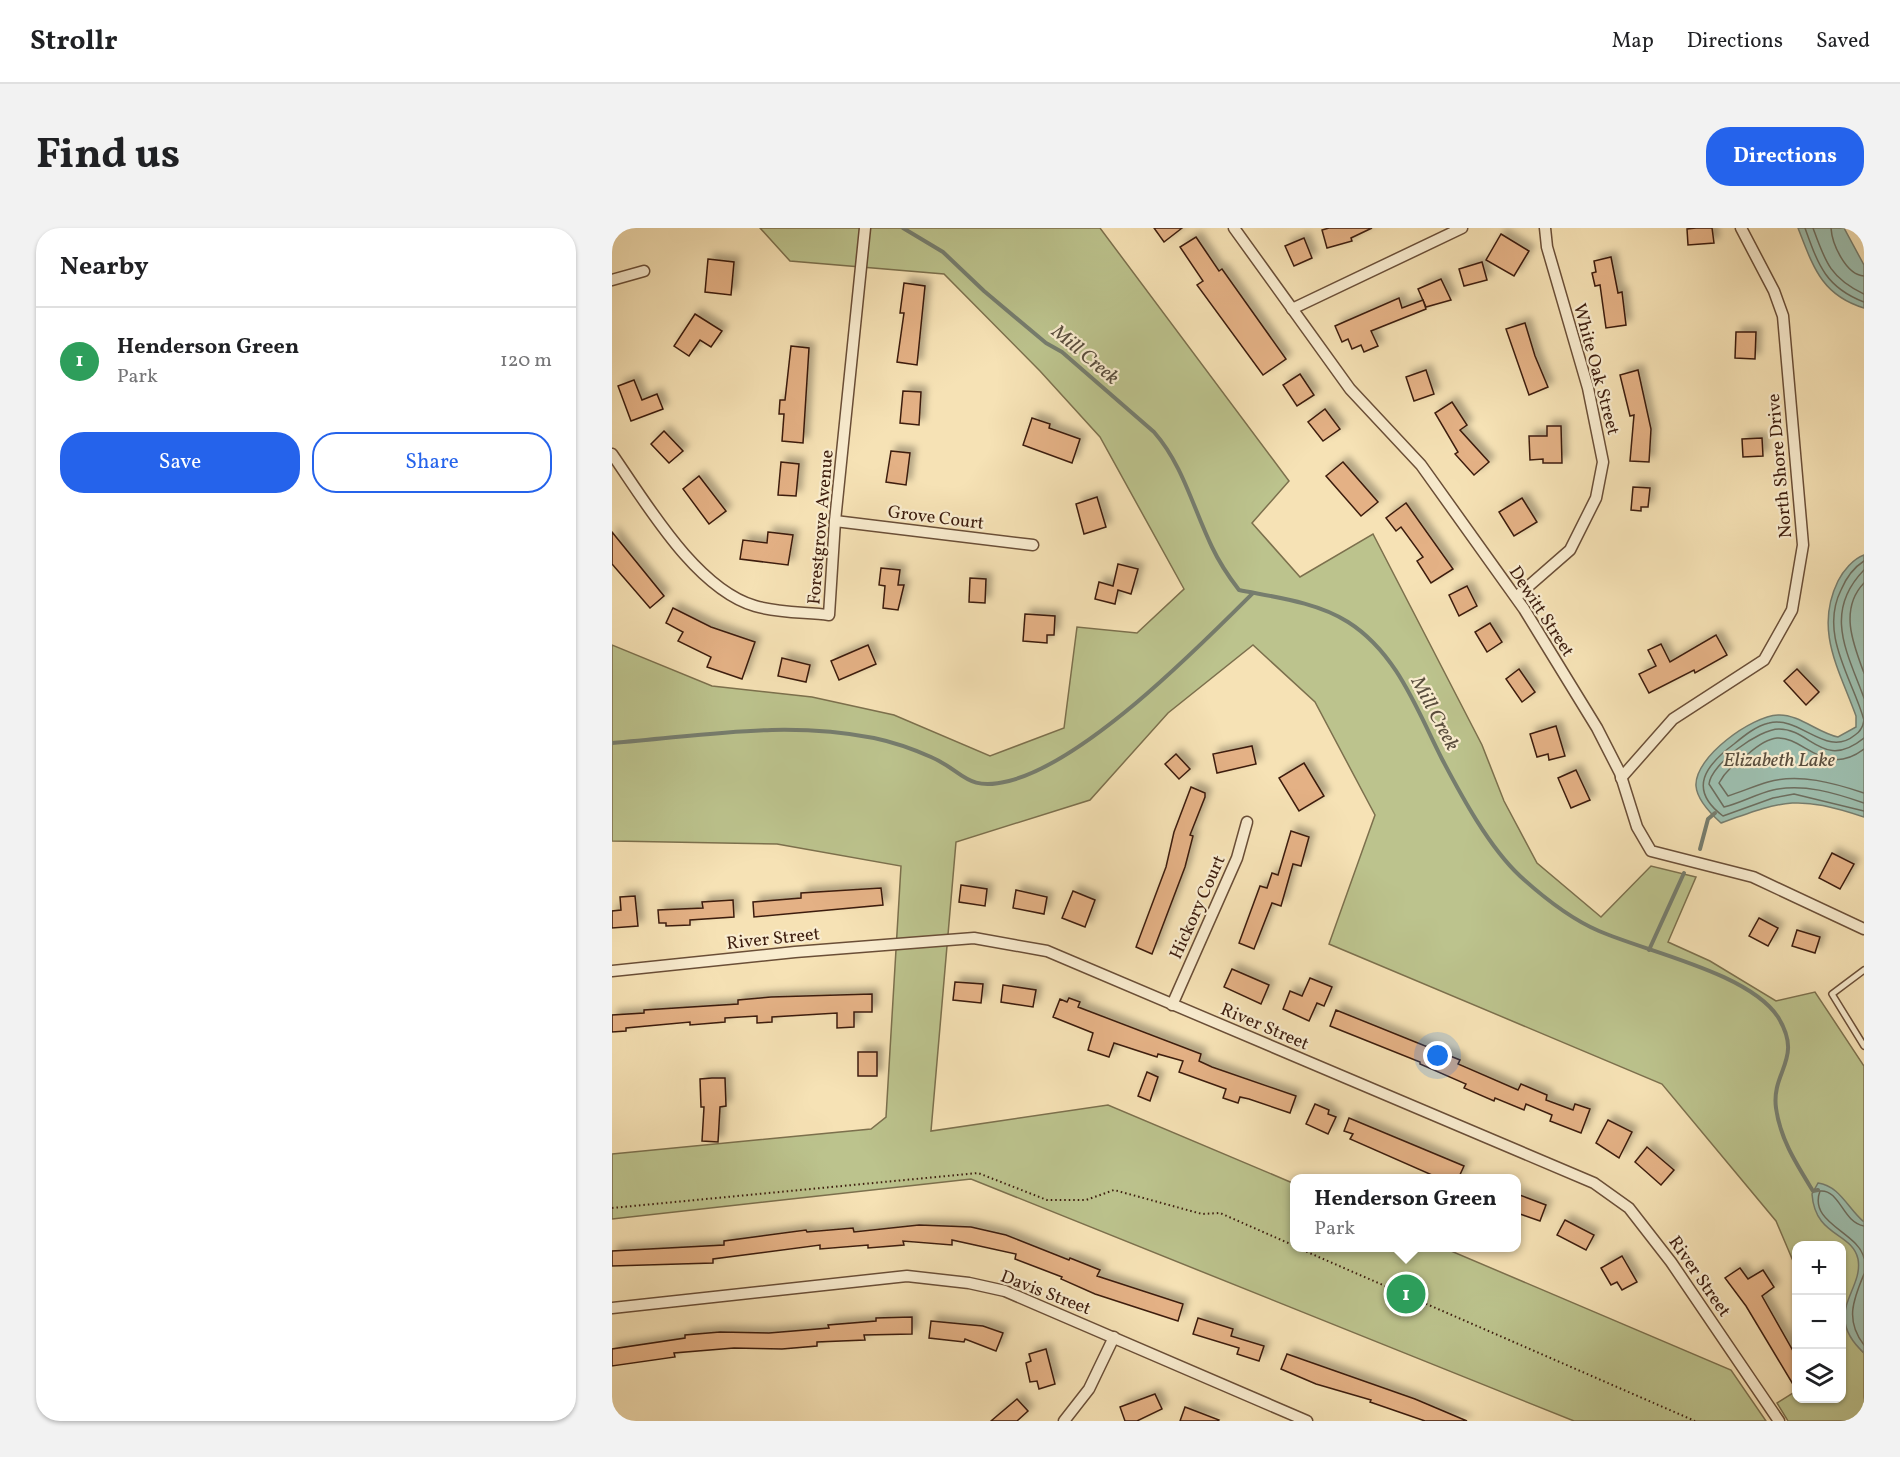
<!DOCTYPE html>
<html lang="en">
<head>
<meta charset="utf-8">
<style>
  :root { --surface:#fff; --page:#f2f2f2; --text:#202124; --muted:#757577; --line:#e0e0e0; --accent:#2563eb }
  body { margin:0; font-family:Vollkorn,serif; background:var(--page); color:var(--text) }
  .controls { position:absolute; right:18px; bottom:18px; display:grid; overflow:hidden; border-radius:12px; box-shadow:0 2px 4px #0004 }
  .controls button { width:54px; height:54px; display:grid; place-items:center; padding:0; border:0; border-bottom:2px solid var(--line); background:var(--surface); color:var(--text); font:30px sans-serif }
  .you { position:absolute; left:826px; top:828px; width:21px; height:21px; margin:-15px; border:4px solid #fff; border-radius:50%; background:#1a73e8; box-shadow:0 0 0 9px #1a73e833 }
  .badge { display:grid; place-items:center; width:39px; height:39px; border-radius:50%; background:var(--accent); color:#fff; font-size:20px; font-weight:700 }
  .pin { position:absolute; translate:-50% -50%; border:3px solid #fff; box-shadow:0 2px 6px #0006 }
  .popup { position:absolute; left:678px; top:946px; width:231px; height:78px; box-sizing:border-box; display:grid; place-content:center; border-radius:12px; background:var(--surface); filter:drop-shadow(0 2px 4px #0005); font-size:20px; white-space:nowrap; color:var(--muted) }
  .popup b { font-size:22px; color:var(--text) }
  .popup::after { content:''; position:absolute; left:50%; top:100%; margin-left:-12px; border:12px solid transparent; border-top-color:var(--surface) }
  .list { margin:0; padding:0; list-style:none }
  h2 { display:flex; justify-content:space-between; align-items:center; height:78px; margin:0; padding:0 24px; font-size:26px }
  h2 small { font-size:20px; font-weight:400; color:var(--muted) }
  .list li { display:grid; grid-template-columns:39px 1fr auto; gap:18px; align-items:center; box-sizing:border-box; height:108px; padding:0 24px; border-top:2px solid var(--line) }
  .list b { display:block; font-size:22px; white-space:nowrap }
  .list p { margin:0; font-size:20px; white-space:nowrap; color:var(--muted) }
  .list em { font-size:20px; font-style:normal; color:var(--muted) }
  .actions { display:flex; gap:12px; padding:18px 24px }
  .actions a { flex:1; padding:14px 0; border:2px solid var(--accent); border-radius:24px; text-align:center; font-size:21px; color:var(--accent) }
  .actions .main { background:var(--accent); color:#fff }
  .icon { flex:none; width:33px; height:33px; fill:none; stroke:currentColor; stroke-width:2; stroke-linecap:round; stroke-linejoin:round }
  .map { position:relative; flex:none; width:1252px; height:1193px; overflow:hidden; border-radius:24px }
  header { display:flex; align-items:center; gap:36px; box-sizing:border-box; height:84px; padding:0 30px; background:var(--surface); border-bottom:2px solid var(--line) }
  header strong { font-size:28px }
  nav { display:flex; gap:33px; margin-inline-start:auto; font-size:21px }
  .intro { display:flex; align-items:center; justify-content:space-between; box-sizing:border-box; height:144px; padding:0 36px }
  h1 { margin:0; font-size:42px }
  .button { padding:15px 27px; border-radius:24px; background:var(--accent); color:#fff; font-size:21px; font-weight:700 }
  main { display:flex; gap:36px; padding:0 36px }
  aside { flex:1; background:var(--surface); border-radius:24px; box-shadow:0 2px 4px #0004 }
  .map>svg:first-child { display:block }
  .green { fill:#bcc38d; stroke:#7c704d; stroke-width:1.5 }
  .water { fill:#9dbeae; stroke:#767d6e; stroke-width:1.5 }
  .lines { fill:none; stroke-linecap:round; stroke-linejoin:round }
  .shore { stroke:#6c6d5e; stroke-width:1.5 }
  .stream { stroke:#767d6e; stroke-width:4 }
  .building { fill:#e4b185; stroke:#3c1c0d; stroke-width:1.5; filter:url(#shadow) }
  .lane-casing { stroke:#6a4e37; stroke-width:8 }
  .street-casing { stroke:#6a4e37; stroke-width:13 }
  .path { stroke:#3c1c0d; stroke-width:2; stroke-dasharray:1.5 3; stroke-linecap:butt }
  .lane { stroke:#f9eccf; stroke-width:5 }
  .street { stroke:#f9eccf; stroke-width:10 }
  .labels { text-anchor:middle; stroke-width:4.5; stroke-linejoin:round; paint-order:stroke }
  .street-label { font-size:18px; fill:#3c1c0d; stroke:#f9eccf }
  .water-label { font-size:20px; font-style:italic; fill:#594d3d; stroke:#f9eccf }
</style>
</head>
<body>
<header>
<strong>Strollr</strong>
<nav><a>Map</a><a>Directions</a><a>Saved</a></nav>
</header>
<div class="intro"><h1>Find us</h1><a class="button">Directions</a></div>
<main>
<aside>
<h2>Nearby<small></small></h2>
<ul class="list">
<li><span class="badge" style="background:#2e9e5b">1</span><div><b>Henderson Green</b><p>Park</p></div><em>120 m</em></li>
</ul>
<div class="actions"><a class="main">Save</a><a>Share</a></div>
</aside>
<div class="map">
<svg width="1252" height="1193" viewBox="0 0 1252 1193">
  <defs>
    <filter id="shadow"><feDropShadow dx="5.5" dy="-5.5" stdDeviation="3" flood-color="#0004"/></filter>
  </defs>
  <rect width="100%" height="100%" fill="#f6e2b5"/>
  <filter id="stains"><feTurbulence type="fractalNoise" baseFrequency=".00333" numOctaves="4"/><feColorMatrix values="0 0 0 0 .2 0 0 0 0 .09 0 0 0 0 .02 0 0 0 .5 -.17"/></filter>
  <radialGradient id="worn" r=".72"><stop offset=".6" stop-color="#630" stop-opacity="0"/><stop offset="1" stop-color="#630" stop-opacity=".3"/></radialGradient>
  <polygon class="green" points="148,0 488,0 677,253 640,295 688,349 761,306 870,517 892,573 925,635 989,689 1039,638 1084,649 1056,714 1098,733 1164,773 1203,764 1252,838 1252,1108 1249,1122 1252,1125 1252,1193 1176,1193 1165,1175 1184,1163 1184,1170 1230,1170 1230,1018 1184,1018 1184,1040 1164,993 1050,856 717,716 763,587 703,474 641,417 556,485 478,572 344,614 319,903 496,877 683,956 683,1020 832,1020 1119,1142 1154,1193 962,1193 359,951 0,991 0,926 259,901 274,889 289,638 165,616 0,613 0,417 100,458 200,469 282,487 378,528 452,500 465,399 525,405 572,361 488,209 428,143 332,46 178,33"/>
  <g class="water">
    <path d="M1186 0H1232L1252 37V80C1209 67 1201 38 1186 0Z"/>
    <path d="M1252 327V589C1185 567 1173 572 1109 595 1099 586 1085 571 1084 558 1082 529 1140 488 1166 487 1187 486 1206 505 1226 509L1244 499V488C1227 441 1202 402 1226 353 1231 343 1241 331 1252 327Z"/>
    <path d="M1206 955C1228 958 1236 981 1252 994V1125C1209 1085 1252 1063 1246 1031 1240 1004 1203 1009 1200 966Z"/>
  </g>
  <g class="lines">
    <g class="shore">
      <path d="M1193 0C1206 36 1213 59 1252 74"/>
      <path d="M1201 0C1213 33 1218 50 1252 66"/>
      <path d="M1219 0C1220 16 1234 47 1252 48"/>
      <path d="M1252 333C1241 340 1234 350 1229 362 1207 406 1240 450 1252 492 1251 499 1249 503 1243 507 1214 531 1188 487 1157 495 1144 498 1133 507 1122 516 1094 537 1075 561 1111 588L1161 570 1182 566 1252 583"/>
      <path d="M1252 342C1211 384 1235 424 1252 470"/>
      <path d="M1252 355C1227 381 1241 416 1252 445"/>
      <path d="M1252 510C1211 543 1199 501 1167 501 1147 501 1099 536 1097 556L1112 579C1129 575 1144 566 1161 562 1191 555 1223 565 1252 575"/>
      <path d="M1252 521C1212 551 1192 508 1165 510 1154 511 1144 519 1136 526 1124 535 1114 542 1107 555L1116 568C1129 564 1142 558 1156 554 1187 545 1222 555 1252 565"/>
      <path d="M1252 998C1231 995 1228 961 1208 963 1196 995 1246 1004 1252 1030"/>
      <path d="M1252 1046C1241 1072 1233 1093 1252 1117"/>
    </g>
    <g class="stream">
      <path d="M291 0 331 24 372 63 434 115 450 124 542 204C571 237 581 280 600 319 607 334 617 349 627 362 662 369 705 374 736 394 785 425 805 482 830 531 850 569 877 619 908 648 931 669 959 691 987 703 1035 724 1137 745 1166 789 1192 831 1159 843 1164 880 1168 911 1185 937 1201 963L1206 962"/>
      <path d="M0 515C92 508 170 492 262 510 281 514 301 521 319 529 352 543 353 564 397 553 474 533 584 422 641 365"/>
      <polyline points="1088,621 1096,591 1103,585"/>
      <polyline points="1037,722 1072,645"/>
    </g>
  </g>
  <g class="building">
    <polygon points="542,0 570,0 552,14"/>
    <polygon points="717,0 760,0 739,10 740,13 715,20 710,2"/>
    <polygon points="1084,0 1100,0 1102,15 1076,17 1075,1"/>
    <polygon points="889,6 917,23 902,48 874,32"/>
    <polygon points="584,9 607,43 610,41 674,131 651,147 585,57 591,53 568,19"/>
    <polygon points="692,10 700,30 682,38 673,18"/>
    <polygon points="999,29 1006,65 1010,64 1014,97 994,100 988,57 983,58 980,45 984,44 982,33"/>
    <polygon points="96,31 122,34 119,67 93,64"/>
    <polygon points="870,34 875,52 852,58 847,41"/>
    <polygon points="829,51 839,72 814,79 806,61"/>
    <polygon points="292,55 313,58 305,137 285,134 292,85 288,85"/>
    <polygon points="787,70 790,80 811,72 814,81 759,103 766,118 752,124 749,117 740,121 736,111 730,114 723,98"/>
    <polygon points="83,86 110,103 99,119 88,112 77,128 62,118"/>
    <polygon points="913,95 923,128 936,159 917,167 894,101"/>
    <polygon points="1124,104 1144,104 1143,131 1123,130"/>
    <polygon points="179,118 197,120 191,215 170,213 172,186 167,186 168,172 173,172"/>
    <polygon points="814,142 822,166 802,173 794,149"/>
    <polygon points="1026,142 1039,201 1037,234 1018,233 1022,187 1018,188 1008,147"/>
    <polygon points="688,146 702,167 685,178 671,157"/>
    <polygon points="22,152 30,172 45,166 51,181 19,193 6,158"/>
    <polygon points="291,163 309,164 307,197 288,195"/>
    <polygon points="840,174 855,197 848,202 877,234 862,247 843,226 846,224 823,185"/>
    <polygon points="713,181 728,201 711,213 696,194"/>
    <polygon points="420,190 438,196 437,200 468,211 460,235 411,217"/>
    <polygon points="935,198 949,198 950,235 931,235 931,231 918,232 917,208 935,208"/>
    <polygon points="52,203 71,223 57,235 39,216"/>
    <polygon points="1150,210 1151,228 1131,229 1130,211"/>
    <polygon points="279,223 298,225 294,257 274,254"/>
    <polygon points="169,234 187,236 184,268 166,267"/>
    <polygon points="731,234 766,274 749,288 714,248"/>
    <polygon points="87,248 114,283 97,296 71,261"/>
    <polygon points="1021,259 1038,260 1036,279 1029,279 1029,283 1019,282"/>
    <polygon points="485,269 494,299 472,306 464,276"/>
    <polygon points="910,270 925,294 902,308 887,284"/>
    <polygon points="794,275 841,341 819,355 805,333 811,329 789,299 784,303 774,290"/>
    <polygon points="0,304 52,368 38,380 0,336"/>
    <polygon points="156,304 181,307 176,337 128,331 131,312 155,315"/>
    <polygon points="506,336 526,341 519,366 506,362 503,376 483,371 487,354 501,358"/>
    <polygon points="269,340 288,342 286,357 292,357 286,382 271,380 273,358 267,357"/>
    <polygon points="358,350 374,351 373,375 357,374"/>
    <polygon points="855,358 865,378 847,388 837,367"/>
    <polygon points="61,380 99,399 143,414 130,451 95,439 99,429 66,413 71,404 54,395"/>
    <polygon points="413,386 443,388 442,407 435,407 435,415 411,413"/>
    <polygon points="878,395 890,414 875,424 863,404"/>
    <polygon points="1104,407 1115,427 1083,445 1082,442 1037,465 1027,446 1044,438 1036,422 1049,416 1058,434"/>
    <polygon points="256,417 264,436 227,452 219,433"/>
    <polygon points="170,430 198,437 194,454 166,448"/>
    <polygon points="907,441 923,464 910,474 894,451"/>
    <polygon points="1185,441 1207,464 1194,477 1172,453"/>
    <polygon points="944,498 953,528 937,532 936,526 925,529 918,506"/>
    <polygon points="640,518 644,536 605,545 601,526"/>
    <polygon points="564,526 578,541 567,551 553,536"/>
    <polygon points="692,535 712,568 687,583 667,550"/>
    <polygon points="964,542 978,572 959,580 946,550"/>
    <polygon points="579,559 593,565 593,569 578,607 581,608 573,639 540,726 524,719 554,639 562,604"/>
    <polygon points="679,603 697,609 689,638 681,636 669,678 660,675 642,721 627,715 648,658 655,660 660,645 666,647"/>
    <polygon points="1220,625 1242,636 1228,661 1207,650"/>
    <polygon points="349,657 375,661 373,678 347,674"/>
    <polygon points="269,660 271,677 142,689 141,674 189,670 189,665"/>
    <polygon points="404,662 435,669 432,686 401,680"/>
    <polygon points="461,663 483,672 473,699 450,690"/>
    <polygon points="23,668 26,698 0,700 0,683 9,682 8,669"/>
    <polygon points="121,672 122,689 78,692 78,697 54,698 54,695 47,695 46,682 91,680 90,674"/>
    <polygon points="1147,690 1166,700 1156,718 1137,708"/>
    <polygon points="1185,702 1208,709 1203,725 1180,718"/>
    <polygon points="620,741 657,757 649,776 612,759"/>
    <polygon points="698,750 720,759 712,778 705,775 697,793 671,781 678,763 690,768"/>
    <polygon points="343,754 371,756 369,775 341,772"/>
    <polygon points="391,757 424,762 421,779 389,774"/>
    <polygon points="260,766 260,784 242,784 242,799 225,800 225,785 160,789 160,794 145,795 145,788 113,790 113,794 78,797 78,794 14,800 14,803 0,804 0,787 32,785 32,782 126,776 126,772 159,769"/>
    <polygon points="457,770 468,774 466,779 589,826 587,833 600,839 684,868 678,885 637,871 628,869 626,875 611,870 614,861 567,844 571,833 546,826 545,829 502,815 497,829 476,822 481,805 441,789 448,771 455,774"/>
    <polygon points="724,782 848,832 846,836 906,862 909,856 935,867 934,872 961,882 963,876 978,881 969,905 938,893 940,887 914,876 912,882 883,870 882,873 852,860 854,856 808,836 808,834 718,798"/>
    <rect x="246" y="824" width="19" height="24"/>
    <polygon points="535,844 546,849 538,873 526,868"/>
    <polygon points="100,850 113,850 114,878 108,879 106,914 90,913 92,879 89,879 88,851"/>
    <polygon points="703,876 717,882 716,886 724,889 716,906 694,896"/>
    <polygon points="737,890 852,938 846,951 829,951 738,911 741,906 732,903"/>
    <polygon points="996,892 1020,904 1007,930 984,915"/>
    <polygon points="1035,919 1062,942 1049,957 1023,934"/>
    <polygon points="905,966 934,977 928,993 905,985"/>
    <polygon points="953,992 982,1007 974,1022 945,1007"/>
    <polygon points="307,997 359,999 394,1007 457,1032 458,1030 488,1042 485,1048 571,1076 566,1093 483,1066 449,1051 450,1049 403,1031 404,1026 340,1012 340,1017 291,1013 292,1017 256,1020 256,1017 208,1021 208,1017 101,1031 101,1035 0,1038 0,1023 112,1017 112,1013 194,1002 195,1004 241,1000 242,1004"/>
    <polygon points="1010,1028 1025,1054 1010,1062 1005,1054 999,1057 989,1040"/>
    <polygon points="1128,1040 1136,1051 1151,1042 1162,1059 1150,1068 1185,1130 1185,1163 1134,1078 1113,1050"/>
    <polygon points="300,1089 300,1106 252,1107 253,1112 205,1114 205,1118 170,1121 122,1120 62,1125 63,1129 0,1138 0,1121 73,1110 73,1107 108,1104 157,1105 217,1100 216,1097 264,1093 264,1090"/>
    <polygon points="586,1090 621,1101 619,1108 652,1118 647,1133 625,1126 627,1120 581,1106"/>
    <polygon points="319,1093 371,1098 391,1105 384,1123 353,1111 352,1114 317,1110"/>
    <polygon points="434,1121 443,1156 427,1161 425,1153 418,1154 414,1135 419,1133 417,1126"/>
    <polygon points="675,1126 803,1171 855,1193 813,1193 758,1174 759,1172 704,1156 669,1141"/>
    <polygon points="543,1166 550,1181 525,1193 513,1193 508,1179"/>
    <polygon points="405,1171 416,1183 405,1193 379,1193"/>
    <polygon points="573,1179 607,1192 606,1193 568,1193"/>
  </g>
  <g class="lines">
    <g class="lane-casing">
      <polyline id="lane" points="1252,742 1220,766 1252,818"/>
    </g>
    <g class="street-casing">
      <g id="street">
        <polyline points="622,0 738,161 809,237 912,381 985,500 1008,545 1025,599 1039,623 1141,649 1252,701"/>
        <polyline points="0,52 32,43"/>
        <polyline points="680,81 850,0"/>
        <path d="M0 226C34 275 84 361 143 378 166 385 193 384 217 387L223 293 253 0"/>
        <polyline points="223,293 421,317"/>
        <polyline points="904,369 958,322 984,270 991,234 976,160 935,19 933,0"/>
        <polyline points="1009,550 1061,491 1152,432 1180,382 1191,317 1171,88 1162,63 1129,0"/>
        <polyline points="0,743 183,724 362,710 435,723 982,955 1017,980 1059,1034 1167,1193"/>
        <polyline points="560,777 625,630 635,594"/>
        <polyline points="0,1080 295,1048 357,1055 393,1063 695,1193"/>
        <polyline points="452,1193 477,1161 502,1109"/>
      </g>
    </g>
    <g class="path">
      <polyline points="0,980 366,945 435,972 474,972 502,962 590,986 608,985 683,1018"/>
      <polyline points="686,1020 1083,1193"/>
    </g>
    <use href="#lane" class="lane"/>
    <use href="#street" class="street"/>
  </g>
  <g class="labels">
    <g class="street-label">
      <text transform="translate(985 141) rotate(75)" y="6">White Oak Street</text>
      <text transform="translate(1167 238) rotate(-95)" y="6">North Shore Drive</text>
      <text transform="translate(324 289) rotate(7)" y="6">Grove Court</text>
      <text transform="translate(208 299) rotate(-85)" y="6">Forestgrove Avenue</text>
      <text transform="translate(930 383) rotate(57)" y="6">Dewitt Street</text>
      <text transform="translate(585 679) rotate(-66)" y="6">Hickory Court</text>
      <text transform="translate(161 710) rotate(-6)" y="6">River Street</text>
      <text transform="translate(653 798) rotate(23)" y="6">River Street</text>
      <text transform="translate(1088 1048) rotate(55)" y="6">River Street</text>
      <text transform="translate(434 1064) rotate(21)" y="6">Davis Street</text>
    </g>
    <g class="water-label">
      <text transform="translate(474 126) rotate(40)" y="7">Mill Creek</text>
      <text transform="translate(824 485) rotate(62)" y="7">Mill Creek</text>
      <text x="1167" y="538">Elizabeth Lake</text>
    </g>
  </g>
  <rect width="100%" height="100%" filter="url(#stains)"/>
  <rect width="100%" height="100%" fill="url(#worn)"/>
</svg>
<div class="controls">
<button>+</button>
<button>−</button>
<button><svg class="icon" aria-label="layers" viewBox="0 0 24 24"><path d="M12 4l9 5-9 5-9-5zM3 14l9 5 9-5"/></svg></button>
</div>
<div class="you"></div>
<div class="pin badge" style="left:794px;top:1066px;background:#2e9e5b">1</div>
<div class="popup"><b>Henderson Green</b>Park</div>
</div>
</main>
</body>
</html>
